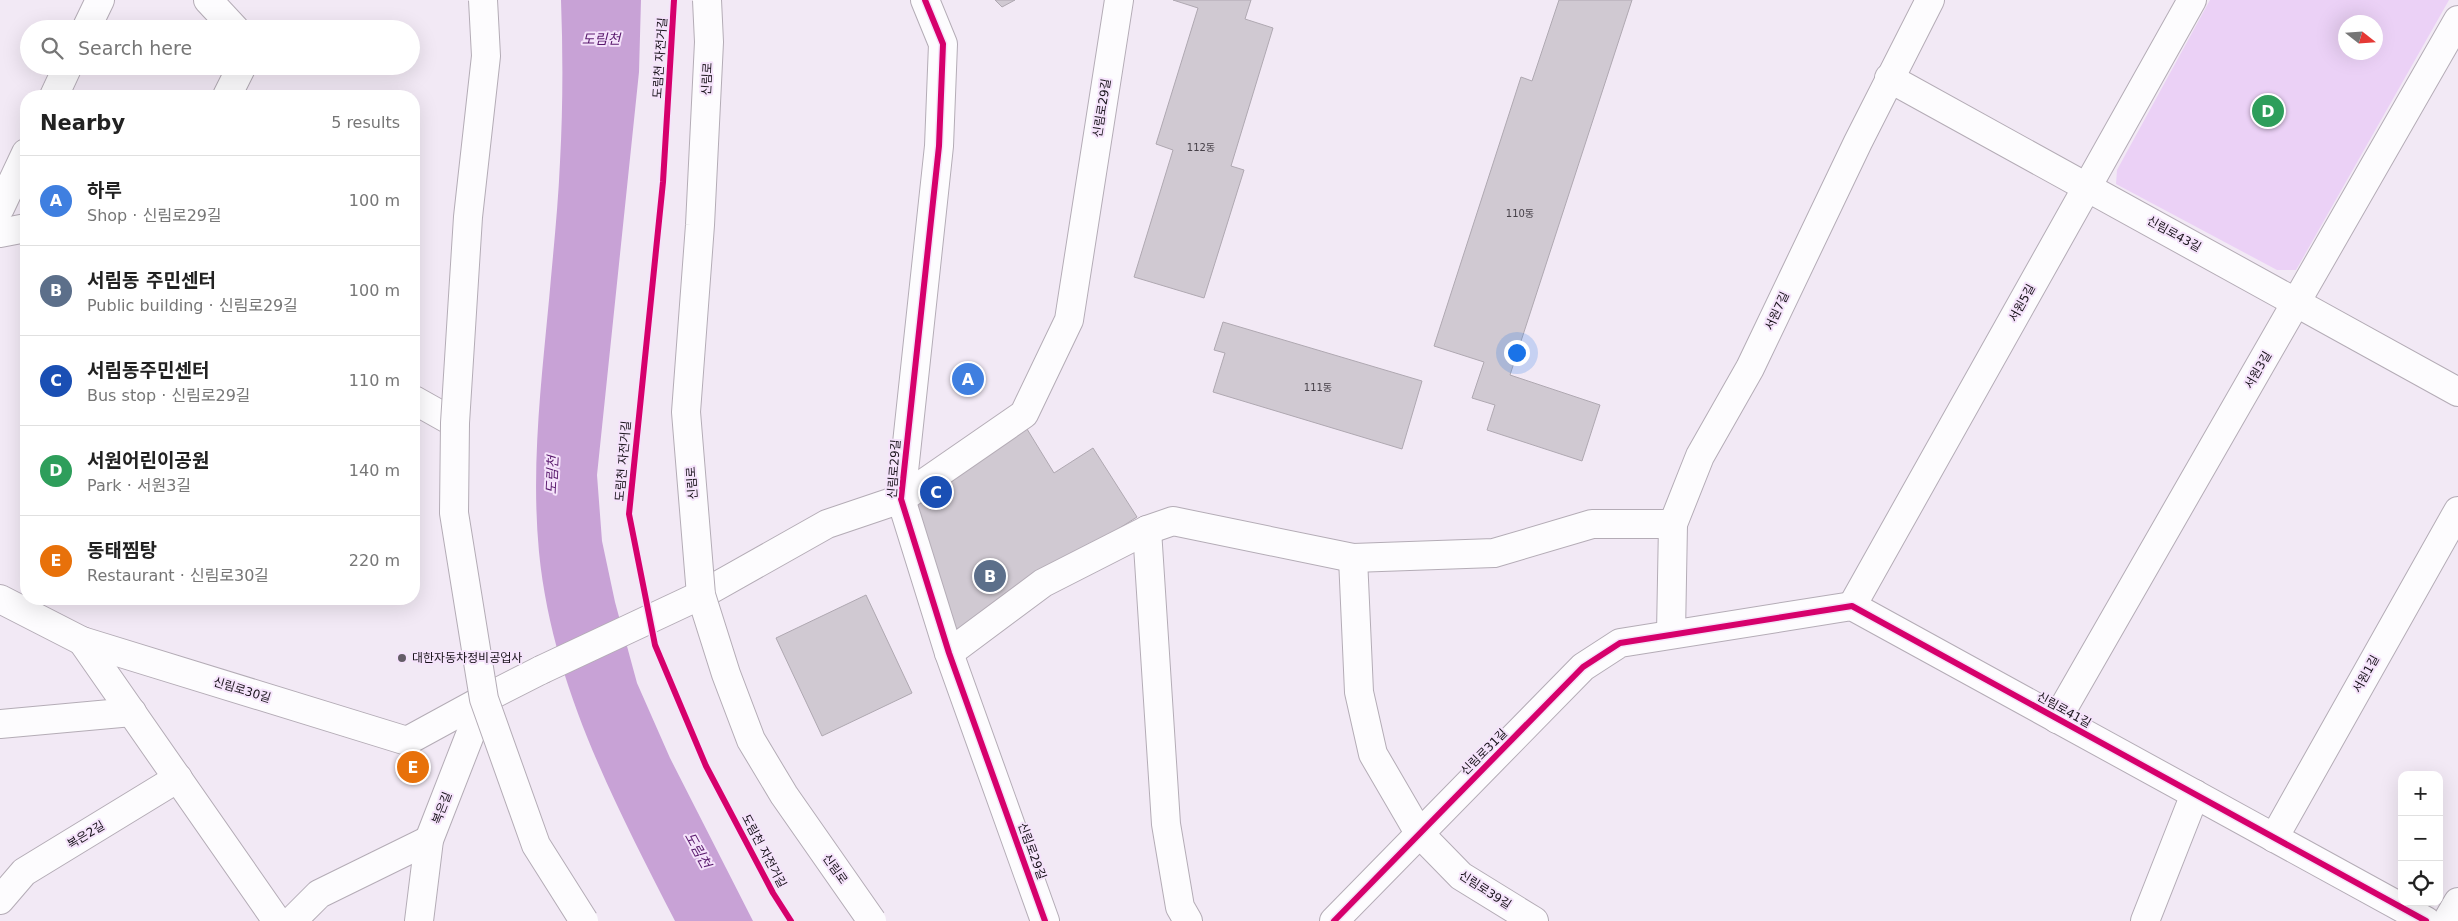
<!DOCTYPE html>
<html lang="en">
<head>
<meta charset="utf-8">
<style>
  :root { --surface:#fff; --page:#f6f6f6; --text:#222; --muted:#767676; --line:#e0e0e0; --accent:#645d67 }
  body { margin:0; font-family:"DejaVu Sans","Noto Sans KR",sans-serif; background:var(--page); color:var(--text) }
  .controls { position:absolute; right:15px; bottom:15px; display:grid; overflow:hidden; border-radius:10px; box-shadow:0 5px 20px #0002 }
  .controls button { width:45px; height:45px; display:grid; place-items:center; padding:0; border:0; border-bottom:1px solid var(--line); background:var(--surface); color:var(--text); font:25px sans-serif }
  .compass { position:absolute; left:2338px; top:15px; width:45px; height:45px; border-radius:50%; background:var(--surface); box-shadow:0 5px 20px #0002; rotate:107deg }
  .you { position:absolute; left:1516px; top:352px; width:18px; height:18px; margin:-12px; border:4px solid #fff; border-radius:50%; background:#1a73e8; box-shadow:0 0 0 8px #1a73e833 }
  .badge { display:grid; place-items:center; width:32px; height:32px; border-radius:50%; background:var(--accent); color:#fff; font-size:16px; font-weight:700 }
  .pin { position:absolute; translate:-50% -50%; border:2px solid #fff; box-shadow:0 1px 5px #0006 }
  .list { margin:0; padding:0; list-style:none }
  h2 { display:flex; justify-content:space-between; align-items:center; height:65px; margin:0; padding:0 20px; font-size:21px }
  h2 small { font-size:16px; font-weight:400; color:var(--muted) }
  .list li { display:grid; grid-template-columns:32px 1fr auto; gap:15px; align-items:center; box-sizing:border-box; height:90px; padding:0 20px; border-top:1px solid var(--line) }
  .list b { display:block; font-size:19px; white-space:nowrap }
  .list p { margin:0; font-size:16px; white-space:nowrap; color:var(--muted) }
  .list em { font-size:16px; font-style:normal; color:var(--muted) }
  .icon { flex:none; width:28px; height:28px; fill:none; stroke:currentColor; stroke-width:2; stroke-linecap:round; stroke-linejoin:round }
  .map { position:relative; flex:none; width:2458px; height:921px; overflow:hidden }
  .search { position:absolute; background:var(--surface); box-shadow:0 5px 20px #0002; left:20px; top:20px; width:400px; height:55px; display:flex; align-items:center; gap:12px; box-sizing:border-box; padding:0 18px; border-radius:28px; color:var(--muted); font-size:19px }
  .panel { position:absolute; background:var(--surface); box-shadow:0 5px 20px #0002; left:20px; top:90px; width:400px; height:515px; border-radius:20px }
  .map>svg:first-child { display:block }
  .green { fill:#ebd1f6; fill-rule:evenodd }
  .water { fill:#c8a2d6 }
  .building { fill:#d0c9d2; stroke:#afa8b1 }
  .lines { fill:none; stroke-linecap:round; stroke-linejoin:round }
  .street-casing { stroke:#b4acb6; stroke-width:30 }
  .secondary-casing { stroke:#b4acb6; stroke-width:30 }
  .street { stroke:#fdfcfe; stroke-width:28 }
  .secondary { stroke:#fdfcfe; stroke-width:28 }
  .secondary-bridge-casing { stroke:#b4acb6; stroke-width:30; stroke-linecap:butt }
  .secondary-bridge { stroke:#fdfcfe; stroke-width:28 }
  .cycleway-casing { stroke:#f5e3fb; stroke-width:9 }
  .cycleway { stroke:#d6006c; stroke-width:6 }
  .poi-dot { fill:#645d67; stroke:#f5e3fb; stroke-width:2 }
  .labels { text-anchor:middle; stroke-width:4; stroke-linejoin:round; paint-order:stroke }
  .number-label { font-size:10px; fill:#464048 }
  .street-label { font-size:12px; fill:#18121a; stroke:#f5e3fb }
  .poi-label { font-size:12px; fill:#18121a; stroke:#f5e3fb; text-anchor:start }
  .water-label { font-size:14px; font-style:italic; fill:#58186c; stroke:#f5e3fb }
</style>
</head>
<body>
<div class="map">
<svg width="2458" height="921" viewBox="0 0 2458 921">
  <rect width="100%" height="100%" fill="#f2e9f5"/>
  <path class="green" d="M2210 0H2449L2296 270H2277L2116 184 2117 170ZM2346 22H2376V52H2346Z"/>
  <path class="water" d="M561 0H641L639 72 597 475 602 541 615 602 637 683 670 758 753 921H675C615 804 552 685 539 552 531 468 541 384 549 300 553 254 558 208 560 162 563 108 563 54 561 0Z"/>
  <g class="building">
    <polygon points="995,0 1015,0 1002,7"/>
    <polygon points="1173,0 1251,0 1245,19 1273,28 1231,166 1244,170 1204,298 1134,277 1173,150 1156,144 1198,8"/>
    <polygon points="1559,0 1632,0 1510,375 1600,405 1582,461 1487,430 1495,405 1472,398 1484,362 1434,346 1521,77 1532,81"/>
    <polygon points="1223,322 1422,381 1402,449 1213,392 1225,353 1214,350"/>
    <polygon points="1027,429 1054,473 1093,448 1137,517 953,634 912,502"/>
    <polygon points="866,595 912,693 822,736 776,638"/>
  </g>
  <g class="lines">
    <g class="street-casing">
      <g id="street">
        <polyline points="208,0 235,29"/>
        <polyline points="925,0 943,44 939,146 901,499 949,653 1045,921"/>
        <polyline points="86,29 100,0"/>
        <polyline points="1889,78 2458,392"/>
        <polyline points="54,96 68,66"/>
        <polyline points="227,96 242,66"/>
        <polyline points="0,208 26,153"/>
        <polyline points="0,233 26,228"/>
        <polyline points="414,400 455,423"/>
        <polyline points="1147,530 1166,824 1180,907 1188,921"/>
        <polyline points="1353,558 1359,692 1373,754 1419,833 1461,876 1534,921"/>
        <polyline points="701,595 827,524 901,499 1024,414 1069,320 1119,0"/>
        <polyline points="0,599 82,641 407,741 484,699"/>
        <polyline points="1852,606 2192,0"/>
        <polyline points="1671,633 1673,524 1700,456 1750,368 1858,142 1930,0"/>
        <polyline points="82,641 277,921"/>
        <polyline points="949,653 1043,583 1147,530 1173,521 1353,558 1494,553 1592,524 1673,524"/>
        <polyline points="2057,719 2458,20"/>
        <polyline points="0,724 132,712"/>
        <polyline points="2274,838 2458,511"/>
        <polyline points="0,900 24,872 178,778"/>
        <polyline points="292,921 319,894 429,840"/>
        <polyline points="419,921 429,840 484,699"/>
        <polyline points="1334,921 1583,667 1620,643 1852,606 2426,921"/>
        <polyline points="2145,921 2195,794"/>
      </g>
    </g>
    <g class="secondary-casing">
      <g id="secondary">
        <polyline points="484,699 541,670"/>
        <polyline points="2447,921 2458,902"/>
      </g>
    </g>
    <use href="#street" class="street"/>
    <use href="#secondary" class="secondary"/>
    <g class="secondary-bridge-casing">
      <g id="secondary-bridge">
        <polyline points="483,0 486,56 468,217 455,423 454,513 484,699 536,845 584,921"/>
        <polyline points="707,0 709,42 700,225 686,412 701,595 726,674 751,740 784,795 872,921"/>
        <polyline points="541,670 701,595"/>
      </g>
    </g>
    <use href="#secondary-bridge" class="secondary-bridge"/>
    <g class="cycleway-casing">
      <g id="cycleway">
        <polyline points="674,0 663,182 629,514 655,645 706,766 773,893 791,921"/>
        <polyline points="925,0 943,44 939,146 901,499 949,653 1045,921"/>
        <polyline points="1334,921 1583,667 1620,643 1852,606 2426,921"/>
      </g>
    </g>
    <use href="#cycleway" class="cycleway"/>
  </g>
  <circle class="poi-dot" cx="402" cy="658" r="5"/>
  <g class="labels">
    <g class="number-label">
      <text x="1201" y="151">112동</text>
      <text x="1520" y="217">110동</text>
      <text x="1318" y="391">111동</text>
    </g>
    <g class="street-label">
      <text transform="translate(660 58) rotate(-86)" y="4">도림천 자전거길</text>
      <text transform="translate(707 79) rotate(-87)" y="4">신림로</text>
      <text transform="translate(1102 108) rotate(-81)" y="4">신림로29길</text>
      <text transform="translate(2174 234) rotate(29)" y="4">신림로43길</text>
      <text transform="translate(2022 303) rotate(-61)" y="4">서원5길</text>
      <text transform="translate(1777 311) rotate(-65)" y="4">서원7길</text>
      <text transform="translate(2258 370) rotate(-60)" y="4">서원3길</text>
      <text transform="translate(623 461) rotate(-85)" y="4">도림천 자전거길</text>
      <text transform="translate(894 469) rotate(-86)" y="4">신림로29길</text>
      <text transform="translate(692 483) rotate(-94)" y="4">신림로</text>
      <text transform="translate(2366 674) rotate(-61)" y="4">서원1길</text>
      <text transform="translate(242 690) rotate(17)" y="4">신림로30길</text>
      <text transform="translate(2064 710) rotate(29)" y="4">신림로41길</text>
      <text transform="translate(1484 752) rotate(-45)" y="4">신림로31길</text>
      <text transform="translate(442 808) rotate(-69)" y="4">복은길</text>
      <text transform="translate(86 835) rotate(-31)" y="4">복은2길</text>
      <text transform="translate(764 851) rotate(62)" y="4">도림천 자전거길</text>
      <text transform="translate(1032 851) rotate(70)" y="4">신림로29길</text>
      <text transform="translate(835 869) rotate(55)" y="4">신림로</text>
      <text transform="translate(1485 890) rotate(33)" y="4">신림로39길</text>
    </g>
    <g class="poi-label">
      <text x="412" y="662">대한자동차정비공업사</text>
    </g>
    <g class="water-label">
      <text x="601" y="44">도림천</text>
      <text transform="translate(552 475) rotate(-87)" y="5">도림천</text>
      <text transform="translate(698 850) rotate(61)" y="5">도림천</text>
    </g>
  </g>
</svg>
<div class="controls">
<button>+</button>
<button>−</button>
<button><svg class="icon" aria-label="locate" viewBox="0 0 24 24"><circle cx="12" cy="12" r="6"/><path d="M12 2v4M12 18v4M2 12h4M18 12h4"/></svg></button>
</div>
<svg class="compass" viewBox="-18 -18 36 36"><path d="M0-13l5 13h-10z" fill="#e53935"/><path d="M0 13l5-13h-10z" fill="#767676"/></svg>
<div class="you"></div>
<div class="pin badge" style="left:968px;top:379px;background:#3f7fe0">A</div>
<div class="pin badge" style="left:990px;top:576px;background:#5c6f8a">B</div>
<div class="pin badge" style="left:936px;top:492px;background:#1a4fb4">C</div>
<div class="pin badge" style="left:2268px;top:111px;background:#2e9e5b">D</div>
<div class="pin badge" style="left:413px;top:767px;background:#e8710a">E</div>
<div class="search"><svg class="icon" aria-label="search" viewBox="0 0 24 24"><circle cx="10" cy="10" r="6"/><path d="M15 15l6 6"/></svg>Search here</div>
<section class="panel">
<h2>Nearby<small>5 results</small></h2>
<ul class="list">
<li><span class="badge" style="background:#3f7fe0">A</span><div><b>하루</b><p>Shop · 신림로29길</p></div><em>100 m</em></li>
<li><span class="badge" style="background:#5c6f8a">B</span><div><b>서림동 주민센터</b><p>Public building · 신림로29길</p></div><em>100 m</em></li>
<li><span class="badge" style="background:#1a4fb4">C</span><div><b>서림동주민센터</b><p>Bus stop · 신림로29길</p></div><em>110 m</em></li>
<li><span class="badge" style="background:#2e9e5b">D</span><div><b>서원어린이공원</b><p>Park · 서원3길</p></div><em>140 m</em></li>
<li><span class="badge" style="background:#e8710a">E</span><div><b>동태찜탕</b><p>Restaurant · 신림로30길</p></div><em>220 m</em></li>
</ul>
</section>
</div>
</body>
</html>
